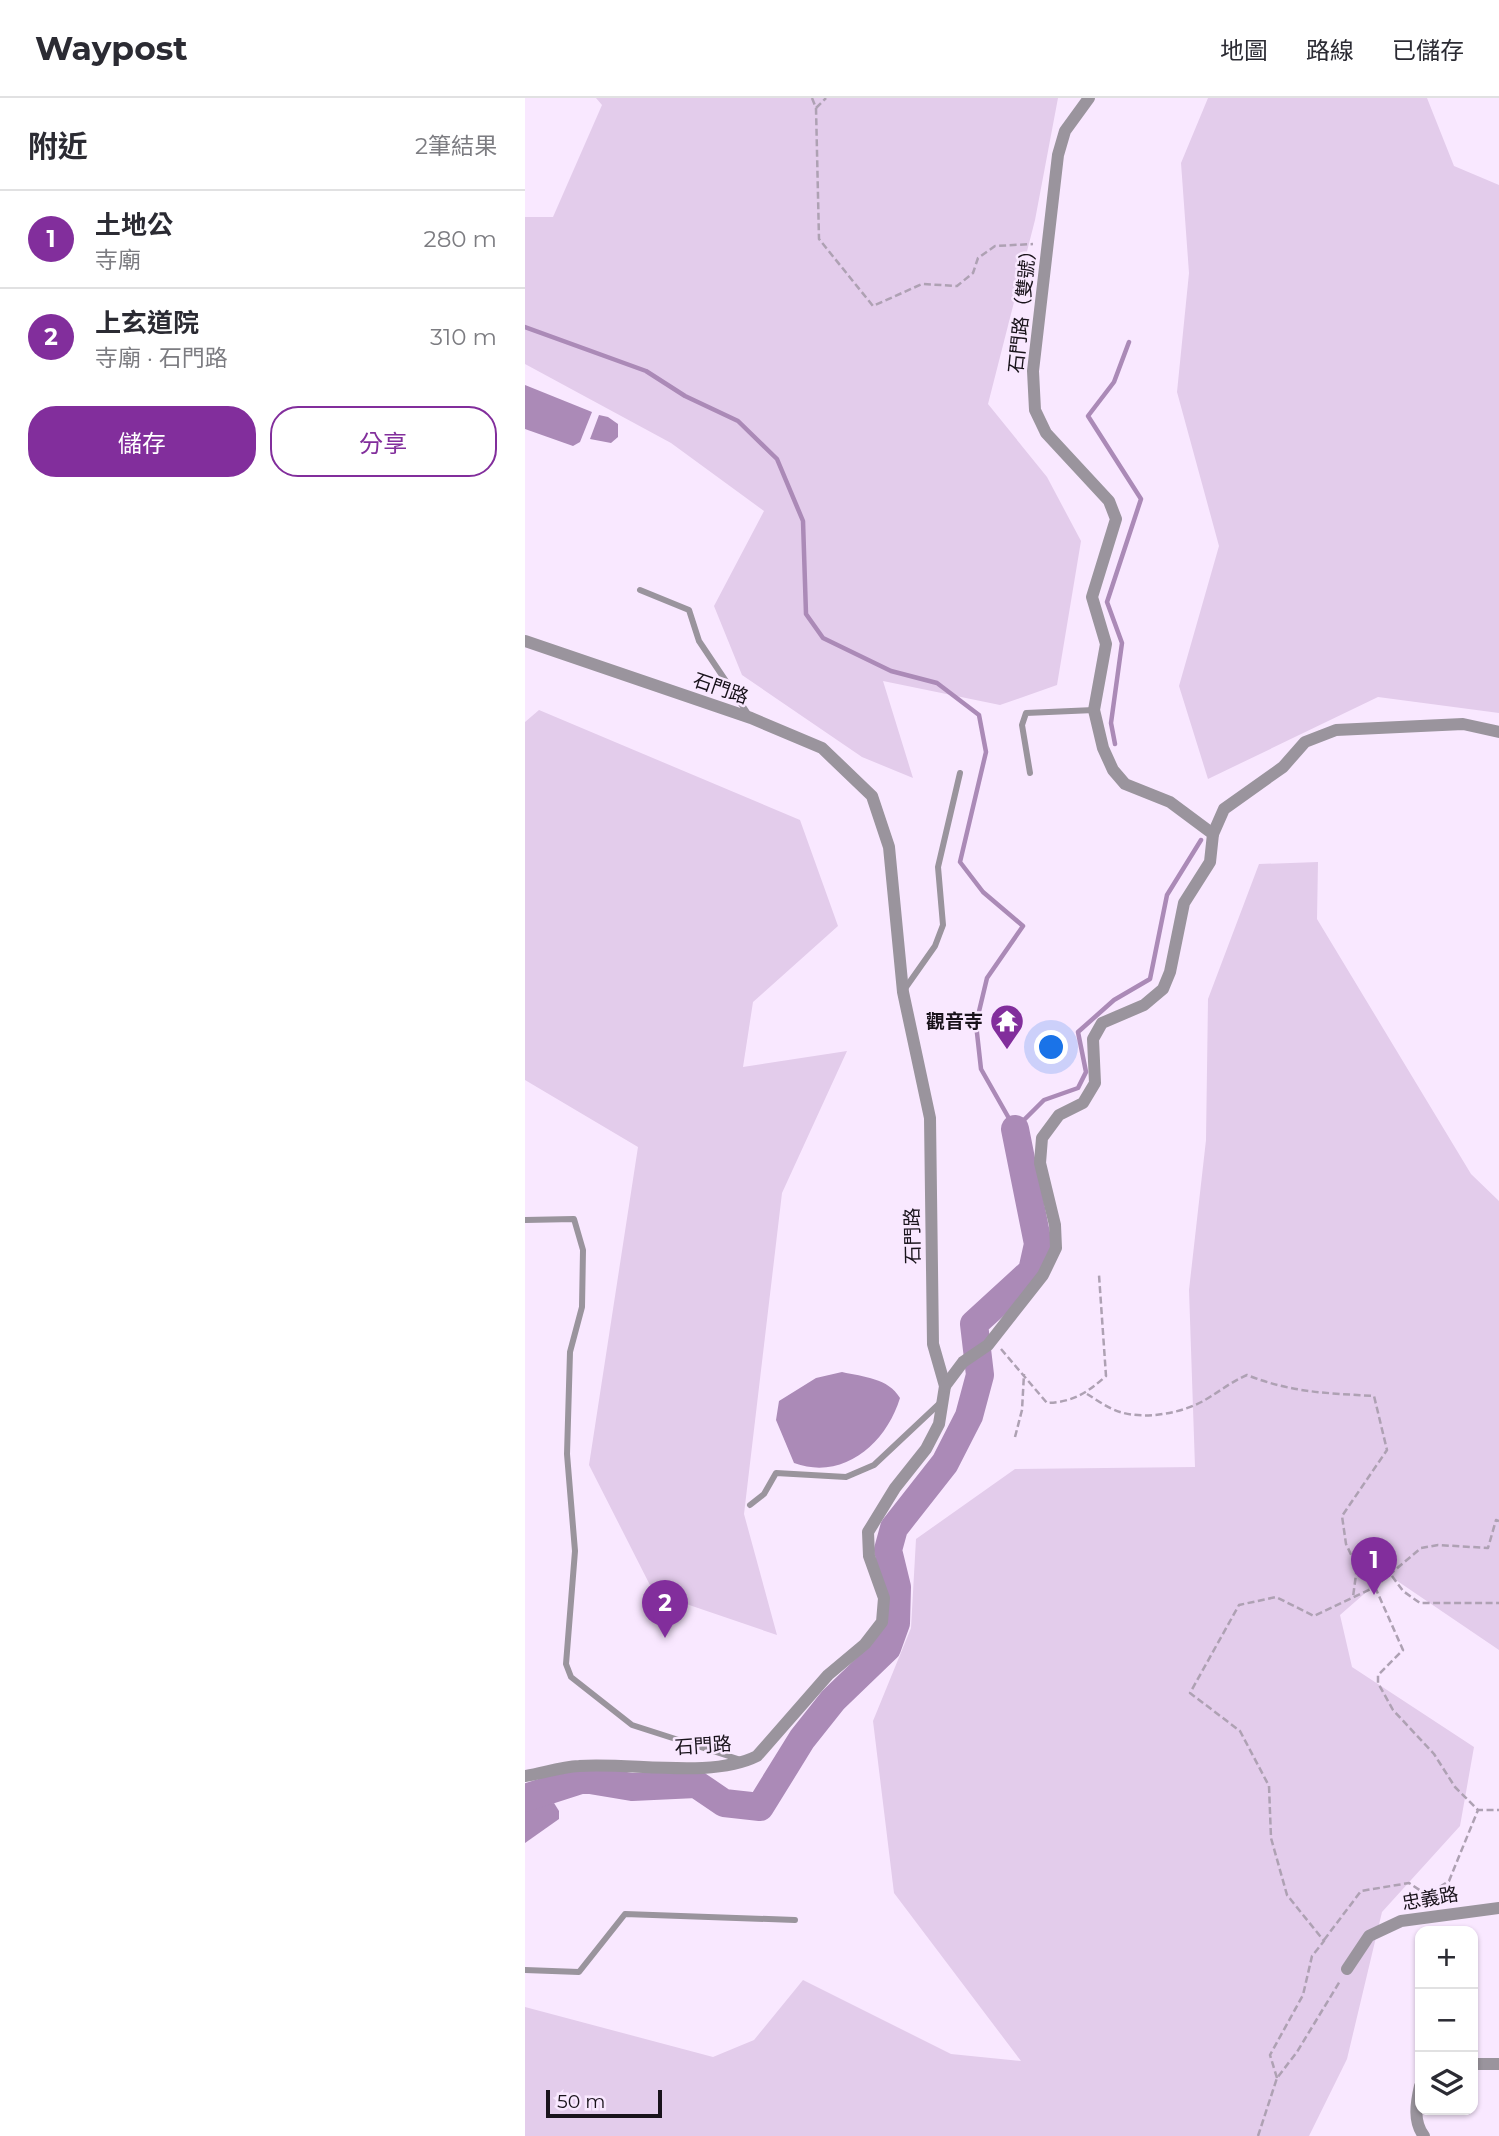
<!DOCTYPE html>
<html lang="zh-TW">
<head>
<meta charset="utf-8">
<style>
  :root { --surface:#fff; --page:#f2f2f3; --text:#2b2b33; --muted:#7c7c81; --line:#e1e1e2; --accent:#822e9c }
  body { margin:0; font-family:Montserrat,"Noto Sans TC",sans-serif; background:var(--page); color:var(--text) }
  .controls { position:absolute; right:21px; bottom:21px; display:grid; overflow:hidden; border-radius:14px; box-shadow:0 2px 5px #0004 }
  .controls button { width:63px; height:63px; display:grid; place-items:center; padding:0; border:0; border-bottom:2px solid var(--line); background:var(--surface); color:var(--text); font:35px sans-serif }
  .scale { position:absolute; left:21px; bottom:18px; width:116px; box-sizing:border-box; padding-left:7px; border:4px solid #19131b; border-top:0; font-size:19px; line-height:24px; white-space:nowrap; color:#19131b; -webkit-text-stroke:5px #f9e8ff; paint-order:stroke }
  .you { position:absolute; left:527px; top:950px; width:24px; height:24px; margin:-18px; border:5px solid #fff; border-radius:50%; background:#1a73e8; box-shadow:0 0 0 10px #1a73e833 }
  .badge { display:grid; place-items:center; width:46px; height:46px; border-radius:50%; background:var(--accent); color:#fff; font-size:23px; font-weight:700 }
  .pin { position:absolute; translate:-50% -58px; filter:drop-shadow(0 2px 4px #0008) }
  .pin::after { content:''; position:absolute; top:37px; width:24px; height:21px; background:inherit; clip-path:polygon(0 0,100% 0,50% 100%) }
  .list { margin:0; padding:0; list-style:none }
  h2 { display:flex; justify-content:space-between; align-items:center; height:91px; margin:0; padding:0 28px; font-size:30px }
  h2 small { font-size:23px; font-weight:400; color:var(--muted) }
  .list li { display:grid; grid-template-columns:46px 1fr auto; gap:21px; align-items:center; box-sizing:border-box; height:98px; padding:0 28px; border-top:2px solid var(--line) }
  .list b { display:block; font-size:26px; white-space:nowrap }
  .list p { margin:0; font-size:23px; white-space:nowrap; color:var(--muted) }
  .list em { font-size:23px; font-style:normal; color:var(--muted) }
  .actions { display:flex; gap:14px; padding:21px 28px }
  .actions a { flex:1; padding:16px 0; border:2px solid var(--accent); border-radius:28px; text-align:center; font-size:24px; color:var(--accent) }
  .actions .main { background:var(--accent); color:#fff }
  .icon { flex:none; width:38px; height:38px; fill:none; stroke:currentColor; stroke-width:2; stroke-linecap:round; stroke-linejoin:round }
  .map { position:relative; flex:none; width:974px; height:2038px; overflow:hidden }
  header { display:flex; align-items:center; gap:42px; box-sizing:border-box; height:98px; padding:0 35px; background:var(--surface); border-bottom:2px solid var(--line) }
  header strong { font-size:33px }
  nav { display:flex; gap:38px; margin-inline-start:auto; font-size:24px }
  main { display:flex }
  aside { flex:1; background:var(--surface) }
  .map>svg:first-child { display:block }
  .green { fill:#e3cceb }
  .water { fill:#ab8ab7 }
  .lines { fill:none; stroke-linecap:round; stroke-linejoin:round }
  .stream { stroke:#ab8ab7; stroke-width:4.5 }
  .river { stroke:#ab8ab7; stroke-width:28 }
  .path { stroke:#aea1b3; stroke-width:2.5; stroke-dasharray:7 3.5; stroke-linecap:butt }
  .service { stroke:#9a949d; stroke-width:6 }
  .minor { stroke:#9a949d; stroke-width:12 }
  .labels { text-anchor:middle; stroke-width:5; stroke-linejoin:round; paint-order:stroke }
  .street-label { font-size:19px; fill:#19131b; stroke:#f9e8ff }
  .poi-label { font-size:19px; font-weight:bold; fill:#19131b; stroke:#f9e8ff; text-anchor:end }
</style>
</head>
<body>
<header>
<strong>Waypost</strong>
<nav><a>地圖</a><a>路線</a><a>已儲存</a></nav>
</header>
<main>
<aside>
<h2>附近<small>2筆結果</small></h2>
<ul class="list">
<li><span class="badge">1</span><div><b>土地公</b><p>寺廟</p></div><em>280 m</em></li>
<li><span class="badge">2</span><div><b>上玄道院</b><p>寺廟 · 石門路</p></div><em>310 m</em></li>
</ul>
<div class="actions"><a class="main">儲存</a><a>分享</a></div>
</aside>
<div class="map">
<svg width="974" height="2038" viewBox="0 0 974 2038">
  <rect width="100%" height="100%" fill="#f9e8ff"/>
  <g class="green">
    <polygon points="71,0 533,0 510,122 463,306 522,379 556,443 532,587 475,607 358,583 388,680 337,659 217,577 189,508 239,413 146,345 0,266 0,119 28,119 77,7"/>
    <polygon points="683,0 902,0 929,68 974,87 974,615 853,599 683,681 654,588 694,448 652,294 664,175 656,65"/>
    <polygon points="14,612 275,722 313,828 228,904 218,969 322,953 257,1095 219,1416 252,1537 129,1495 64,1367 113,1049 0,982 0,624"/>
    <polygon points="793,764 792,821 946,1076 974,1103 974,1552 862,1476 815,1517 827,1569 949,1649 935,1728 857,1814 822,1961 784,2038 0,2038 0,1909 188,1959 229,1942 278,1882 426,1956 496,1963 369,1795 348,1623 386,1530 391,1441 490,1371 670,1369 664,1192 681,1042 683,901 734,766"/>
  </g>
  <g class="water">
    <polygon points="0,287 67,314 55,344 48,348 0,331"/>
    <polygon points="74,317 83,319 93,326 93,339 86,345 65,341"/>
    <path d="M317 1274C339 1279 363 1280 375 1300 361 1346 318 1383 269 1365L251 1322 254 1303 291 1280Z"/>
    <polygon points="29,1705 34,1713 34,1721 0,1745 0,1709"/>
  </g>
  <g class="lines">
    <g class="stream">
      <polyline points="0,229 121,273 160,298 213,323 252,361 278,423 281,516 298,540 366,573 412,585 454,617 461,654 435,764 458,794 498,828 462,880 451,926 456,971 490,1031 519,1002 553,990 561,974 553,934 589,902 625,881 642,797 676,742"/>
      <polyline points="590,646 586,625 597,545 582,504 616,401 563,318 589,284 604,244"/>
    </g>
    <polyline class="river" points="0,1700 59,1681 107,1689 171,1686 199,1705 235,1709 277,1641 308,1602 362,1550 371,1525 372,1489 363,1452 369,1430 420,1365 444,1318 455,1277 449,1226 507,1173 513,1146 490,1031"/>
    <g class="path">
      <polyline points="287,0 291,10 294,141 348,208 397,186 432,188 448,175 453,160 470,148 508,146"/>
      <polyline points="291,10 301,0"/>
      <path d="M476 1251 522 1305C548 1304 562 1295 581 1278L574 1177"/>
      <path d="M562 1296C572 1302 584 1311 595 1314 621 1322 658 1315 680 1302 695 1293 706 1284 722 1277 767 1295 802 1295 849 1298L862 1352 817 1418 821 1446 832 1469 828 1499"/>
      <polyline points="490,1339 497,1312 499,1276"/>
      <polyline points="867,1478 878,1493 895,1505 974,1505"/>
      <polyline points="850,1489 878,1552 853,1577 853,1585 868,1612 909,1656 930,1689 953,1712 974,1712"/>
      <polyline points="799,1842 836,1793 884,1785 902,1797 924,1783 953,1712"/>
      <polyline points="752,1980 745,1957 778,1897 787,1858 799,1843 762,1797 746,1740 744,1688 715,1633 665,1595 714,1507 751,1499 789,1518 850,1489 896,1450 913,1447 963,1450 971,1422 974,1423"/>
      <polyline points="733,2038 752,1980 772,1954 815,1883"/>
    </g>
    <g class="service">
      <polyline points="115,492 164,512 174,543 223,616"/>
      <polyline points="505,675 497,627 501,615 569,612"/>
      <polyline points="379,892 410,848 418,827 413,769 435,675"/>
      <polyline points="0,1122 49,1121 58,1152 57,1209 45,1254 42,1356 50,1453 41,1566 46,1579 107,1627 216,1662"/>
      <polyline points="225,1407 239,1396 251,1375 321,1379 349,1367 415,1305"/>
      <polyline points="0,1872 54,1874 100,1816 270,1822"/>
    </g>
    <g class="minor">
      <path d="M0 543 226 620 297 650 347 698 364 749 378 894 405 1020 408 1246 420 1288 414 1326 401 1351 370 1390 343 1434 344 1458 359 1500 357 1524 340 1546 303 1577 232 1658C187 1681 105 1664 54 1668 36 1669 18 1675 0 1678"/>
      <polyline points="688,736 699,711 758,669 780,644 811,632 938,626 974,634"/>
      <polyline points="420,1288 438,1264 463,1247 518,1177 531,1150 530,1127 515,1065 517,1040 534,1017 558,1005 570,985 568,941 577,925 619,907 638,891 645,874 659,805 685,764 688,736 645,704 600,686 588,672 578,650 569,612 581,546 567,499 591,421 584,403 521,335 510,312 508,273 533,57 540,33 564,0"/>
      <polyline points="822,1871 844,1838 876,1823 974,1810"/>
      <polyline points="948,1966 974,1966"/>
      <path d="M895 1988C891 2005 888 2024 899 2038"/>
    </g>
  </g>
  <defs>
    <g id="temple-pin" transform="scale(1.75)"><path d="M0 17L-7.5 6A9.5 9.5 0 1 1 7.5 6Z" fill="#822e9c" stroke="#f9e8ff"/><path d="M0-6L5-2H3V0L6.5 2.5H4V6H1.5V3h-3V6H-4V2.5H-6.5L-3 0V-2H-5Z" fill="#fff"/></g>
  </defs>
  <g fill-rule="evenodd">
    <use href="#temple-pin" x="482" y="923"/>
  </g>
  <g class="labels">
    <g class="street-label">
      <text transform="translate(497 209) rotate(-84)" y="7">石門路（雙號）</text>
      <text transform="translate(196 590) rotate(19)" y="7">石門路</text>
      <text transform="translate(387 1138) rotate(-91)" y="7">石門路</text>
      <text transform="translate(178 1647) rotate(-4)" y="7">石門路</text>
      <text transform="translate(905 1800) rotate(-10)" y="7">忠義路</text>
    </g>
    <g class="poi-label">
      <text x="458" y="930">觀音寺</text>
    </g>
  </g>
</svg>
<div class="controls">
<button>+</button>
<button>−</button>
<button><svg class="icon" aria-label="layers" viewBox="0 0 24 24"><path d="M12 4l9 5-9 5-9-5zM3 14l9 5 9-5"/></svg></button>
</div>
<div class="scale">50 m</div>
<div class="you"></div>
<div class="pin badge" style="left:849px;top:1497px">1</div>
<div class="pin badge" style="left:140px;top:1540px">2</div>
</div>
</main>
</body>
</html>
